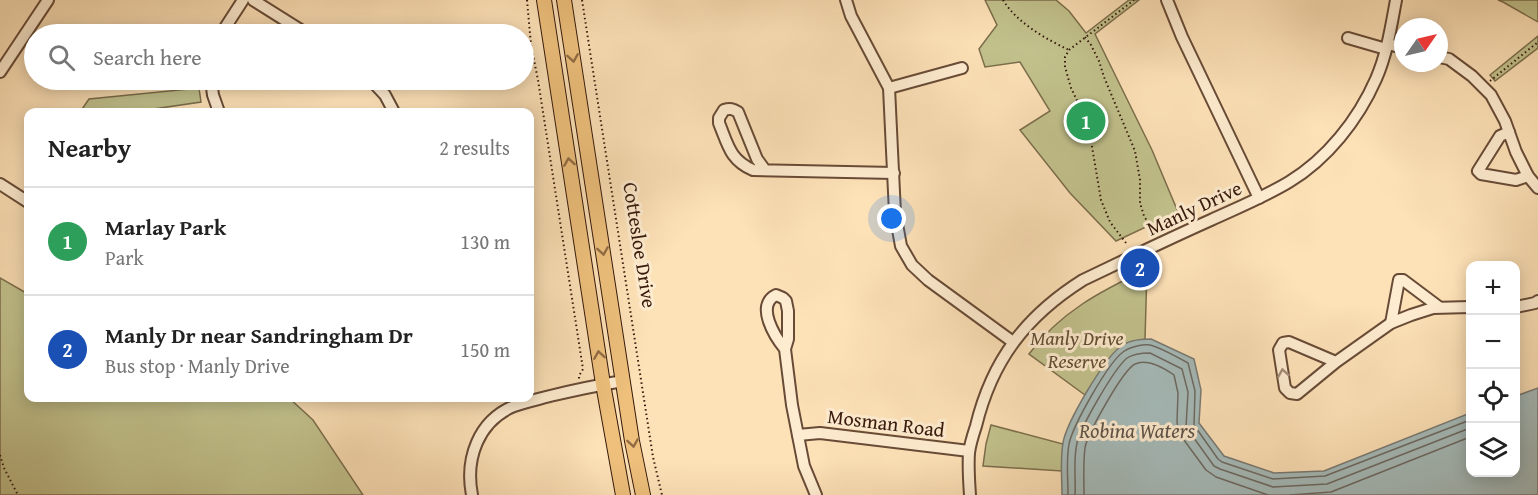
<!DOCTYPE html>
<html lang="en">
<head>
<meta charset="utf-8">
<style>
  :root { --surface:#fff; --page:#f2f2f2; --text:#222; --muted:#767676; --line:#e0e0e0; --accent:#d93025 }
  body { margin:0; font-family:"Gentium Book Plus",serif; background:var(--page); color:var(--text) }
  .controls { position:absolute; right:18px; bottom:18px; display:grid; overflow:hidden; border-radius:12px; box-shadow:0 3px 15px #0003 }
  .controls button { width:54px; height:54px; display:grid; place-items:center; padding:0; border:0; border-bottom:2px solid var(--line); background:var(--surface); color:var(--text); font:30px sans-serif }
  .compass { position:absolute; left:1394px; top:18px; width:54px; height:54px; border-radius:50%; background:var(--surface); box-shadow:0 3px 15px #0003; rotate:56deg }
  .you { position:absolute; left:892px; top:219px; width:21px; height:21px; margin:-15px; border:4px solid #fff; border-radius:50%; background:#1a73e8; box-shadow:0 0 0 9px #1a73e833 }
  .badge { display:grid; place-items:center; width:39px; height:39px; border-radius:50%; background:var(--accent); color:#fff; font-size:20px; font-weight:700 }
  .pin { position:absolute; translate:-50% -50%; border:3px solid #fff; box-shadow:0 2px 6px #0006 }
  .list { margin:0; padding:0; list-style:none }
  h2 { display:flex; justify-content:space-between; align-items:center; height:78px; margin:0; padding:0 24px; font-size:26px }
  h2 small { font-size:20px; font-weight:400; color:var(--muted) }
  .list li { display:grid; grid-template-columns:39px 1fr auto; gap:18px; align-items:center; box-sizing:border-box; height:108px; padding:0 24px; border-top:2px solid var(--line) }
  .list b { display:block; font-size:22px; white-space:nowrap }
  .list p { margin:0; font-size:20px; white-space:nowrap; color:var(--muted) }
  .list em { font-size:20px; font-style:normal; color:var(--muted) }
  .icon { flex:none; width:33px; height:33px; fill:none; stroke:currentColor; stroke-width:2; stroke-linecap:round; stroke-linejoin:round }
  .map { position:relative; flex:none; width:1538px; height:495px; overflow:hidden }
  .search { position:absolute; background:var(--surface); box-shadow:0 3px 15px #0003; left:24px; top:24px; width:510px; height:66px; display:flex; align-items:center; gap:15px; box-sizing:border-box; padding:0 21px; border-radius:33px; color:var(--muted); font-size:22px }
  .panel { position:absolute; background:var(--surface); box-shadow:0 3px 15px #0003; left:24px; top:108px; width:510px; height:294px; border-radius:12px }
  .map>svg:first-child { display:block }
  .green { fill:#c2c28d; stroke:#7c6e4c; stroke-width:1.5 }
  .water { fill:#a5bbba; stroke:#797a74; stroke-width:1.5 }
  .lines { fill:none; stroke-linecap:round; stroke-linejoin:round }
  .shore { stroke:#6e6a63; stroke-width:1.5 }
  .minor-casing { stroke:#684b37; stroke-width:14 }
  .major-casing { stroke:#36190c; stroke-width:16 }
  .path { stroke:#36190c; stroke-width:2; stroke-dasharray:1.5 3; stroke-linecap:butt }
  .minor { stroke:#feecd0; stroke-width:10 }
  .major { stroke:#eec07c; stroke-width:14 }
  .oneway { stroke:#926c44 }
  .oneway2 { stroke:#a48d78 }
  .labels { text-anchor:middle; stroke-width:6; stroke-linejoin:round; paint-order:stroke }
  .street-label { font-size:20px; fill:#36190c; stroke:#feecd0 }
  .park-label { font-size:20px; font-style:italic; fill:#604c33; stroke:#feecd0 }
  .water-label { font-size:21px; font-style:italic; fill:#5d5249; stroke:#feecd0 }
</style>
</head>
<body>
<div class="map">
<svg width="1538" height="495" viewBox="0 0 1538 495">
  <rect width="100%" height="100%" fill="#fde1b7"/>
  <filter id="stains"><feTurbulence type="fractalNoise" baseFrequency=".00333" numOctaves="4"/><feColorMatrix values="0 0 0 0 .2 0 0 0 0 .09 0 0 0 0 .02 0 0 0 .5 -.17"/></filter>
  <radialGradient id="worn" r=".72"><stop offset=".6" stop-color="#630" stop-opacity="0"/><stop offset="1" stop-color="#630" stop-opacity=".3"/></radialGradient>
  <g class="green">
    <polygon points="985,0 1056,0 1069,11 1086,33 1129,0 1139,0 1095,34 1152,150 1178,212 1116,241 1070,193 1020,130 1050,111 1020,62 985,67 979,49 997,25"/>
    <polygon points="1498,0 1538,0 1538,22 1503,2"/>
    <polygon points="1538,36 1538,48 1495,81 1490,75"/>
    <polygon points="199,88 201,102 133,112 80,112 89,99"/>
    <path d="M1147 269 1145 339 1121 346 1101 370 1085 395 1029 354C1060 312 1101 291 1147 269Z"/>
    <polygon points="0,278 28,294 28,398 289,398 313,420 363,495 0,495"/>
    <polygon points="991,425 1063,444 1062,471 983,466 986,444"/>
  </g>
  <path class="water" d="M1151 339 1194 359 1201 390 1199 423 1224 456 1274 473 1324 471 1470 413V472H1516V396L1538 388V495H1062C1062 478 1060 460 1063 443 1066 423 1104 359 1120 347 1128 340 1142 339 1151 339Z"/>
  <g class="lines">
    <g class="shore">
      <path d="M1068 495C1068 478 1066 460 1069 444 1073 425 1108 363 1123 352 1129 347 1143 344 1150 345 1159 347 1179 358 1188 363L1195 391 1194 425 1218 459 1222 462 1273 479 1325 476 1470 420"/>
      <path d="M1075 495C1076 478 1073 460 1077 443 1081 426 1114 369 1127 358 1133 354 1142 353 1150 353L1182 369 1188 392 1186 427 1214 466 1220 469 1273 487 1327 484 1470 428"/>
      <path d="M1084 495C1084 479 1083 463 1085 448 1087 434 1123 370 1135 364 1148 358 1164 368 1174 375L1178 393 1177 422 1178 429 1181 436 1206 470 1216 477 1268 495"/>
      <polyline points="1290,495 1331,492 1470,437"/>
    </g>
    <g class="minor-casing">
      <g id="minor">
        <polyline points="253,0 307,34"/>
        <polyline points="846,0 851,16 889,88 895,213 901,246 912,265 928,280 1013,342"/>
        <polyline points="1167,0 1182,37 1259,198"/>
        <polyline points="221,34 243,0"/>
        <polyline points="1348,38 1386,49"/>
        <polyline points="1388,44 1403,48"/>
        <polyline points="1439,57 1449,59 1472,76 1491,95 1505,121 1516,152 1528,176 1538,188"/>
        <polyline points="0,72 48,0"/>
        <polyline points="211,80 213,95 219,112"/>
        <polyline points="371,80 385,95 394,112"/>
        <polyline points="889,88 962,68"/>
        <polyline points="1509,132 1500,136 1478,171 1481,174 1516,180 1528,176"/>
        <path d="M765 170 757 159 738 112C733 109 730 108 724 110L719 118V123C728 145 730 160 753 170L894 173"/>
        <polyline points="0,184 28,202"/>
        <polyline points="1516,307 1535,303 1538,301"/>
        <polyline points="1391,323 1399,280 1403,280 1439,307"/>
        <path d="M785 349C775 337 755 305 776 295L783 298 786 301 788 311V339L785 349 792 405 804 466 816 495"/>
        <polyline points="1336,362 1289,342 1283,343 1279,350 1285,388 1290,393 1297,394 1336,362 1391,323 1411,315 1433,308 1470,307"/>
        <polyline points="798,435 820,433 969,451"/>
        <path d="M472 495C465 459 478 421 514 406 526 402 539 399 550 396 575 390 599 385 623 381"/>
        <path d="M970 495C969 481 968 467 969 453 970 444 973 435 976 426 992 360 1026 316 1083 280 1125 260 1168 239 1211 220 1237 208 1264 197 1289 182 1327 159 1358 120 1376 79 1387 54 1391 27 1396 0"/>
      </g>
    </g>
    <g class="major-casing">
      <g id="major">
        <polyline points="544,0 603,384 623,495"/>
        <polyline points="564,0 632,441 643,495"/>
      </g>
    </g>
    <g class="path">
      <polyline points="527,0 531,45 538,80 583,369 579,376 579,380"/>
      <polyline points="582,0 653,457 662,495"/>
      <path d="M1003 0C1017 23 1046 39 1069 50"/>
      <polyline points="1085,37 1091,45 1099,61 1104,77 1135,151 1140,180 1140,203 1144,216 1153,231"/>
      <polyline points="1490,81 1538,42"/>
      <polyline points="1126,243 1110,222 1101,200 1088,123 1071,88 1065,67 1065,57 1069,50 1134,0"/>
      <polyline points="0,455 4,468 18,495"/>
    </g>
    <use href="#minor" class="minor"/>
    <use href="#major" class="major"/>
  </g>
  <defs><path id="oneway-chevron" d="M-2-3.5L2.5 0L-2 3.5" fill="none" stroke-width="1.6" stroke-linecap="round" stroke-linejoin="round" transform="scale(1.5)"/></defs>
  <g class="oneway">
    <use href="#oneway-chevron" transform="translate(573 58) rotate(81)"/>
    <use href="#oneway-chevron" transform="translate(569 162) rotate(-99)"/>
    <use href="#oneway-chevron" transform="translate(603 251) rotate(81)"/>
    <use href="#oneway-chevron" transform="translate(599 355) rotate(-99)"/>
    <use href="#oneway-chevron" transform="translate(633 443) rotate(81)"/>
  </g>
  <use class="oneway2" href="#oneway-chevron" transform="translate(1283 373) rotate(-99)"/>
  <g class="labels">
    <g class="street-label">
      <text transform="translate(1194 208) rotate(-25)" y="7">Manly Drive</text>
      <text transform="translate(640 245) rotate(81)" y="7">Cottesloe Drive</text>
      <text transform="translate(886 423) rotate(7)" y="7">Mosman Road</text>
    </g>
    <g class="park-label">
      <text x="1077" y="345">Manly Drive<tspan x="1077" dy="23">Reserve</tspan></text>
    </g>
    <g class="water-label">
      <text x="1137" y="438">Robina Waters</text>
    </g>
  </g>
  <rect width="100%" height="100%" filter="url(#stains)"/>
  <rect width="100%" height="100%" fill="url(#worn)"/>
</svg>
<div class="controls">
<button>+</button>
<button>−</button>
<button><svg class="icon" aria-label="locate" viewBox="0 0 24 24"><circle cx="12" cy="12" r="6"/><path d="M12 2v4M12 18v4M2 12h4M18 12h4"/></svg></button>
<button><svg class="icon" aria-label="layers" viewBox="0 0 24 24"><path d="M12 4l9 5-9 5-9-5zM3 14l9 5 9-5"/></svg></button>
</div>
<svg class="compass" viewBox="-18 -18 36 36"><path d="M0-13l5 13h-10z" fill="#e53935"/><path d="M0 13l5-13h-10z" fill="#767676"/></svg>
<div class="you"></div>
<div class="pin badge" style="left:1086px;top:121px;background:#2e9e5b">1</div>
<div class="pin badge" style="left:1140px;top:268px;background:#1a4fb4">2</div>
<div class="search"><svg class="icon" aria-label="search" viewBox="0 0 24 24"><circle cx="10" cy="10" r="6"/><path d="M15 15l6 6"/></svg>Search here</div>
<section class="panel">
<h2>Nearby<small>2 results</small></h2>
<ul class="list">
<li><span class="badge" style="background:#2e9e5b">1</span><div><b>Marlay Park</b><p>Park</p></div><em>130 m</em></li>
<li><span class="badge" style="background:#1a4fb4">2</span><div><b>Manly Dr near Sandringham Dr</b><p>Bus stop · Manly Drive</p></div><em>150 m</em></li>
</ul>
</section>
</div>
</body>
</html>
